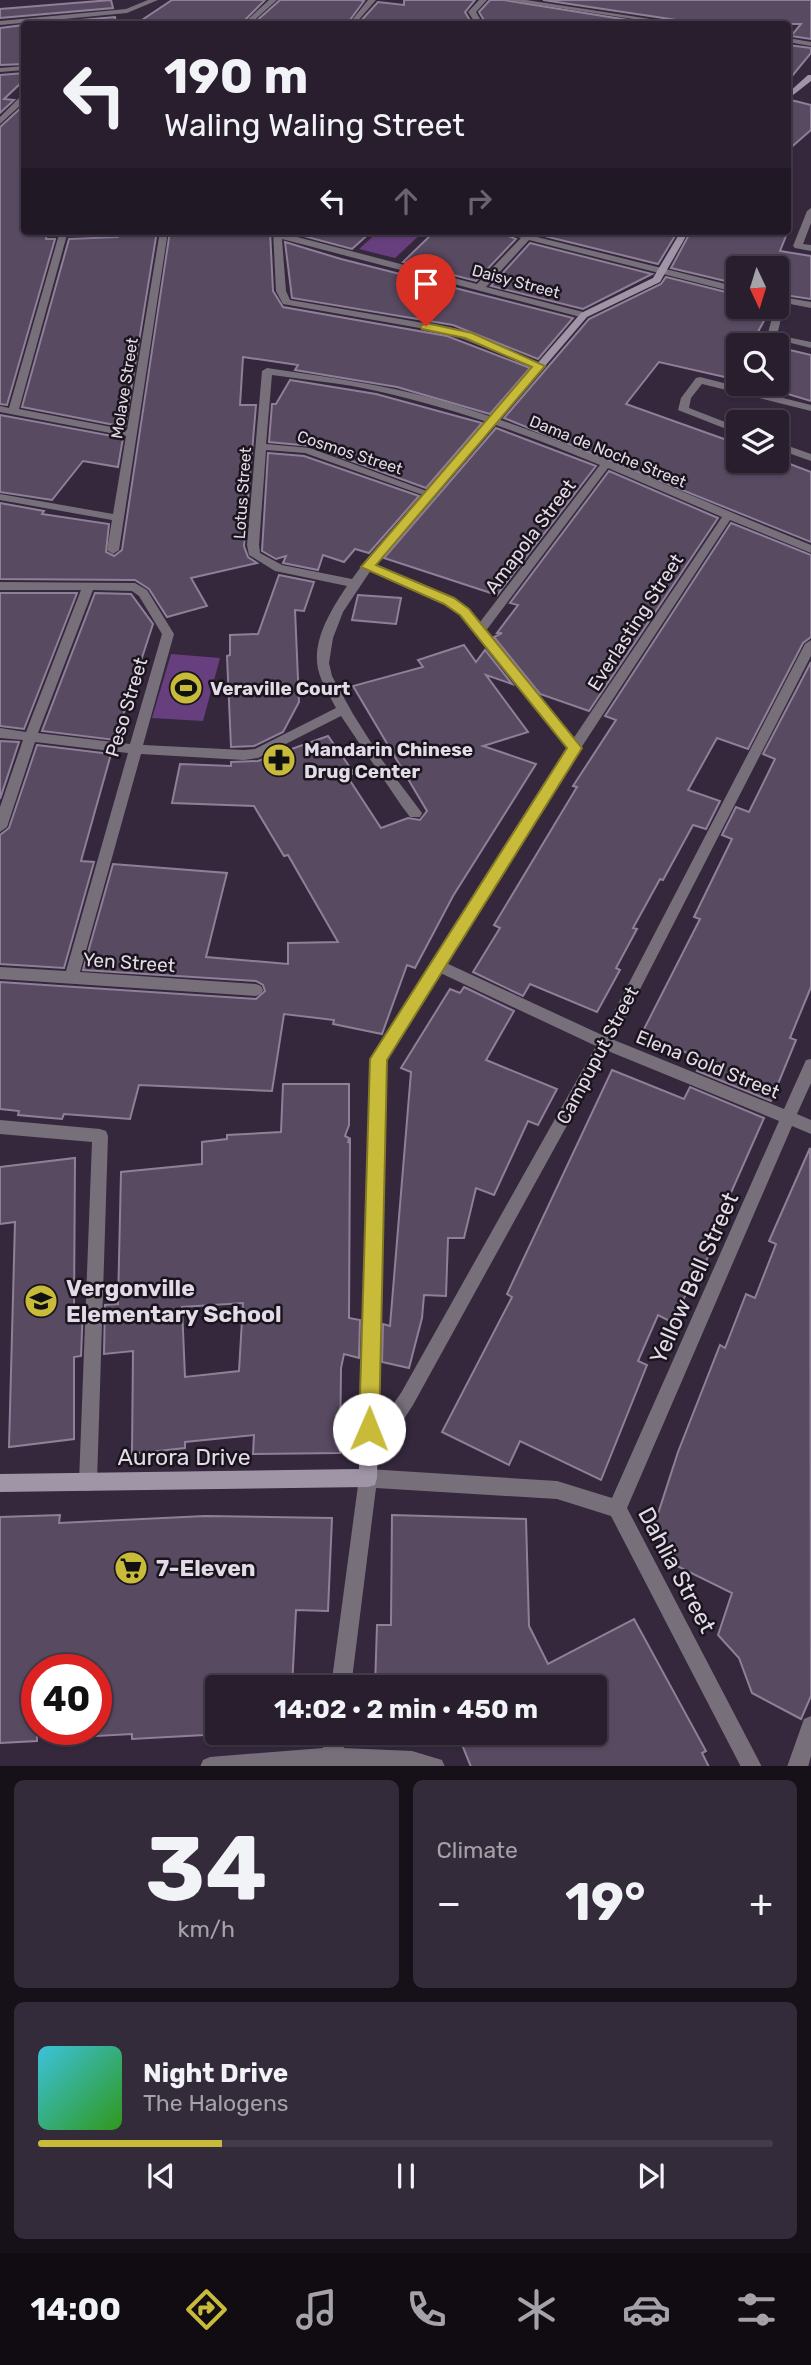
<!DOCTYPE html>
<meta charset="utf-8">
<style>
:root{--surface:#281e2e;--page:#342b3a;--text:#f1f3f6;--muted:#a5a2aa;--line:#443c4a;--accent:#c9bb3a}
body{margin:0;font-family:Rubik,sans-serif;background:var(--page);color:var(--text);height:100vh;display:flex;flex-direction:column;font-size:26px;white-space:nowrap}
*{box-sizing:border-box;margin:0}
p{font-size:23px;color:var(--muted)}
.icon{flex:none;width:38px;height:38px;fill:none;stroke:currentColor;stroke-width:2;stroke-linecap:round;stroke-linejoin:round}
.map{position:relative;height:1766px;overflow:hidden}
.panel{display:flex;flex-direction:column;gap:14px;padding:14px;background:#161019;flex:1}
.panel>*{flex:none}
.top-card{position:absolute;left:21px;top:21px;width:770px;height:214px;border-radius:7px;box-shadow:0 2px 5px #0004,0 0 0 2px var(--line);background:#281e2e;color:var(--text);overflow:hidden}
.needle{width:46px;rotate:176deg}
.tools{position:absolute;left:726px;top:256px;display:grid;gap:14px}
.tools a{display:grid;place-items:center;width:63px;height:63px;border-radius:7px;background:var(--surface);box-shadow:0 2px 5px #0004,0 0 0 2px var(--line);font-size:35px}
.speed{position:absolute;left:21px;top:1654px;display:flex;gap:14px;font-size:35px;font-weight:700;text-align:center}
.speed>*{display:grid;place-content:center;width:91px;height:91px;border-radius:50%;background:var(--surface);box-shadow:0 2px 5px #0004,0 0 0 2px var(--line);line-height:1}
.speed .limit{border:10px solid #d22;background:#fff;color:#111}
.pin{position:absolute;display:grid;place-items:center;width:60px;height:60px;color:#fff;margin:-72px -30px;border-radius:50% 50% 50% 0;rotate:-45deg;box-shadow:0 0 7px #0007}
.pin .icon{rotate:45deg}
.me{position:absolute;width:77px;margin:-38px;rotate:1deg;stroke-linejoin:round;filter:drop-shadow(0 0 5px #0008)}
.turn{display:flex;align-items:center;gap:24px;height:147px;padding:0 28px;font-size:32px}
.turn .icon{width:91px;height:91px;stroke-width:2.5}
.turn b{display:block;font-size:49px;line-height:60px}
.lanes{display:flex;align-items:center;height:66px;padding:0 28px;background:#0003;justify-content:center;gap:35px;direction:ltr}
.lanes .off{opacity:.35}
.big{font-size:52px;font-weight:700;line-height:1.1}
.panel .widget{flex:1;display:flex;flex-direction:column;justify-content:center;gap:10px;min-width:0;padding:0 24px;border-radius:10px;background:var(--page)}
.panel .dial{align-items:center;gap:0}
.dial b{font-size:91px;line-height:1}
.song{display:flex;align-items:center;gap:21px}
.cover{width:84px;height:84px;border-radius:10px;background:linear-gradient(135deg,hsl(190 70% 55%),hsl(110 70% 35%))}
.played{height:7px;border-radius:4px;background:linear-gradient(90deg,var(--accent) 25%,var(--line) 25%)}
.keys{display:flex;justify-content:space-around;direction:ltr}
.heat{display:flex;justify-content:space-between;align-items:center;font-size:38px;direction:ltr}
.panel .tiles{flex:1;display:grid;gap:14px;grid-template-columns:1fr 1fr}
.widget:last-child{grid-column:span 2}
.trip{position:absolute;left:205px;top:1675px;width:402px;height:70px;border-radius:7px;background:var(--surface);box-shadow:0 2px 5px #0004,0 0 0 2px var(--line);font-weight:700;line-height:70px;text-align:center}
.tab-bar{display:flex;height:112px;justify-content:space-around;align-items:center;background:#100c12;color:var(--muted)}
.tab-bar .icon{width:49px;height:49px}
.tab-bar .current{color:var(--accent)}
.tab-bar b{font-size:32px;color:var(--text)}
.map>svg:first-child{display:block}
.green{fill:#683f7e}
.building{fill:#584a61;stroke:#8f7f99;stroke-width:2;fill-rule:evenodd}
.lines{fill:none;stroke-linecap:round;stroke-linejoin:round}
.street{fill:#77707b;fill-rule:evenodd}
.secondary{fill:#a095a7;fill-rule:evenodd}
.route{fill:#c9bb3a;stroke:#837a26;stroke-width:2}
.labels{text-anchor:middle;stroke-width:5;stroke-linejoin:round;paint-order:stroke}
.far-street-label{font-size:16px;fill:#e4dbe9;stroke:#1a141d}
.street-label{font-size:19px;fill:#e4dbe9;stroke:#1a141d}
.poi-label{font-size:19px;font-weight:bold;fill:#e4dbe9;stroke:#1a141d;text-anchor:start}
.near-street-label{font-size:23px;fill:#e4dbe9;stroke:#1a141d}
.near-poi-label{font-size:23px;font-weight:bold;fill:#e4dbe9;stroke:#1a141d;text-anchor:start}
</style>
<div class="map">
<svg width="811" height="1767" viewBox="0 0 811 1767">
<rect width="100%" height="100%" fill="#35283d"/>
<g class="green">
<polygon points="379,231 424,231 395,258 359,249"/>
<polygon points="171,654 220,658 203,721 152,718"/>
</g>
<g class="building">
<polygon points="111,0 113,8 0,18 0,9"/>
<polygon points="172,0 265,0 241,24 136,24"/>
<polygon points="280,0 359,0 364,1 347,24 253,24"/>
<polygon points="404,0 475,0 465,12 471,22 358,24 378,2 404,5"/>
<polygon points="490,0 504,0 653,24 485,22 479,12"/>
<polygon points="543,0 811,0 811,39 791,36 801,24 685,24 683,21"/>
<polygon points="115,17 116,24 33,24"/>
<polygon points="24,25 24,64 0,65 0,28"/>
<polygon points="788,45 811,48 811,53 788,81"/>
<polygon points="24,73 24,80 4,99 14,100 0,113 0,75"/>
<polygon points="791,100 811,105 811,130 788,150 788,101"/>
<polygon points="24,105 24,231 47,231 46,239 55,239 7,405 0,404 0,127"/>
<polygon points="119,231 157,231 125,427 22,407 69,239 118,237"/>
<polygon points="170,231 270,231 273,291 283,307 447,336 530,368 490,414 397,387 295,370 298,365 243,357 240,405 256,405 244,546 248,557 257,563 191,578 207,606 167,617 149,589 135,580 0,579 0,503 44,511 42,514 109,524 106,552 114,556 122,550"/>
<polygon points="285,231 372,231 352,249"/>
<polygon points="435,231 495,231 516,239 476,281 403,262"/>
<polygon points="524,231 678,231 658,264"/>
<polygon points="691,231 788,231 780,251 811,256 811,299 777,294 777,268 738,268 738,284 671,268"/>
<polygon points="285,242 341,259 573,318 538,359 453,325 292,298"/>
<polygon points="530,243 652,274 583,309 491,286"/>
<polygon points="666,277 738,295 738,306 772,306 753,341 769,345 738,345 738,380 659,362 626,404 738,444 738,460 777,459 811,472 811,542 504,418 589,319 661,284"/>
<polygon points="777,347 811,355 811,401 751,383 777,383"/>
<polygon points="290,380 376,394 482,423 426,488 311,446 269,442 272,404 276,404"/>
<polygon points="0,415 123,438 118,467 83,461 52,500 0,492"/>
<polygon points="496,428 596,466 497,595 384,558"/>
<polygon points="268,453 304,456 419,496 369,553 355,549 344,562 323,555 318,570 283,563 286,556 276,559 262,551"/>
<polygon points="609,471 718,518 589,711 540,694 494,637 502,633 497,633 518,605 510,603"/>
<polygon points="731,523 811,555 811,637 803,643 748,749 717,738 688,790 720,801 706,829 693,825 663,880 660,879 633,928 637,929 616,968 620,970 597,1012 530,984 523,996 473,972 500,928 494,925 577,787 573,786 616,720 605,716"/>
<polygon points="279,575 314,582 304,611 295,610 299,702 283,732 254,746 231,747 227,656 230,655 230,635 258,634"/>
<polygon points="0,593 77,593 24,729 0,726"/>
<polygon points="95,593 131,594 153,624 115,740 42,731"/>
<polygon points="358,595 401,598 396,624 352,620"/>
<polygon points="464,645 476,662 485,650 512,684 486,675 528,732 483,746 536,764 453,896 415,968 407,965 382,1034 333,1024 334,1020 284,1014 272,1091 139,1085 130,1119 64,1114 62,1119 18,1115 19,1111 0,1109 0,982 256,999 265,991 263,985 256,981 83,970 113,864 227,873 206,957 288,964 288,943 338,942 288,855 284,856 254,806 172,803 180,764 231,766 231,762 258,761 328,736 354,773 347,776 381,828 408,818 420,820 427,811 353,686 423,667 418,660"/>
<polygon points="811,662 811,987 790,1038 796,1040 771,1101 697,1071 703,1059 641,1035 700,919 694,917 732,839 722,835 736,807 749,812 775,759 763,754"/>
<polygon points="0,741 19,742 0,799"/>
<polygon points="37,745 111,754 81,861 94,862 64,968 0,964 0,835 9,828"/>
<polygon points="464,987 514,1011 486,1060 557,1089 538,1125 528,1121 494,1195 476,1188 464,1238 448,1238 446,1296 424,1295 422,1318 409,1368 382,1362 383,1324 390,1326 411,1072 401,1068 450,989 460,993"/>
<polygon points="612,1070 684,1099 690,1087 764,1118 718,1222 722,1223 702,1271 696,1269 674,1323 658,1315 638,1361 647,1365 601,1480 520,1441 509,1465 442,1432 512,1297 507,1294"/>
<path d="M 283,1084 L 349,1084 L 349,1125 L 345,1136 L 349,1138 L 348,1143 L 350,1140 L 349,1318 L 360,1320 L 359,1358 L 344,1354 L 341,1368 L 340,1453 L 253,1454 L 254,1435 L 185,1442 L 185,1448 L 132,1454 L 133,1351 L 104,1354 L 105,1305 L 118,1304 L 121,1172 L 202,1164 L 202,1142 L 227,1139 L 227,1135 L 281,1132 ZM 243,1303 L 239,1371 L 185,1377 L 182,1307 Z"/>
<polygon points="810,1148 811,1696 801,1719 752,1693 739,1658 718,1635 732,1593 675,1565 654,1526 678,1452 720,1345 725,1348 746,1294 755,1298 776,1244 769,1241"/>
<polygon points="75,1158 74,1308 83,1307 81,1356 74,1357 74,1439 9,1447 15,1222 0,1224 0,1167"/>
<polygon points="60,1515 59,1523 205,1516 332,1518 328,1611 296,1610 292,1687 217,1687 217,1726 204,1726 204,1735 132,1739 132,1734 96,1736 96,1670 37,1670 37,1741 0,1743 0,1517"/>
<polygon points="392,1515 526,1519 529,1626 548,1664 634,1619 706,1751 702,1753 709,1767 471,1767 457,1732 595,1732 595,1687 375,1687 377,1625 391,1625"/>
</g>
<g class="lines">
<g class="street">
<polygon points="148,0 158,0 127,13 0,25 0,21 126,9"/>
<polygon points="269,0 277,0 250,24 243,24"/>
<polygon points="368,0 376,0 355,24 349,24"/>
<polygon points="479,0 487,0 476,12 483,24 476,24 468,12"/>
<polygon points="507,0 526,0 683,24 667,24"/>
<polygon points="788,38 811,42 811,46 788,42"/>
<polygon points="24,66 24,70 0,72 0,68"/>
<polygon points="21,96 24,96 24,102 0,124 0,117"/>
<polygon points="811,208 811,223 803,244 811,245 811,251 795,248 793,246 807,211"/>
<polygon points="60,231 68,231 19,409 127,430 160,231 168,231 119,550 113,554 107,550 112,520 0,500 0,494 113,514 126,436 0,412 0,406 9,408"/>
<polygon points="273,231 281,231 282,233 477,284 521,238 498,231 513,231 738,287 738,293 529,240 486,287 587,313 589,315 584,318 282,239 286,291 290,300 453,328 543,364 543,368 539,369 448,333 283,304 276,291"/>
<polygon points="777,296 811,302 811,308 785,303 777,335 811,342 811,348 767,337 775,306 777,306"/>
<path d="M 267,368 C 325,377 383,384 439,400 C 567,438 688,496 811,545 L 811,553 L 730,520 L 579,751 L 569,751 L 568,748 L 569,745 L 722,517 L 608,468 L 485,632 L 477,632 L 475,629 L 477,626 L 600,465 C 528,435 454,408 377,391 C 342,383 307,380 272,375 L 266,444 L 310,448 L 432,493 L 427,496 L 423,495 L 305,453 L 266,450 L 259,545 L 260,553 L 282,565 L 352,579 L 363,564 L 371,564 L 373,567 L 343,612 L 333,638 L 329,663 L 332,676 L 353,714 L 382,760 L 422,813 L 420,817 L 410,817 L 401,805 L 341,716 L 258,758 L 244,760 L 141,754 L 80,972 L 256,984 L 261,986 L 263,990 L 261,994 L 256,996 L 0,979 L 0,967 L 66,971 L 128,753 L 35,742 L 7,827 L 0,832 L 0,807 L 23,740 L 0,738 L 0,728 L 26,732 L 81,590 L 0,590 L 0,582 L 135,583 L 147,590 L 174,634 L 143,745 L 244,750 L 255,749 L 336,708 C 329,694 318,678 317,662 C 315,635 333,607 347,586 L 275,571 L 249,555 L 247,545 L 262,371 ZM 93,590 L 132,591 L 139,596 L 162,634 L 130,744 L 38,733 Z"/>
<polygon points="700,377 811,405 811,411 702,384 691,398 689,408 738,427 738,433 734,432 678,410 681,398 696,378"/>
<polygon points="777,442 811,454 811,461 777,449"/>
<polygon points="811,640 811,656 614,1040 784,1109 806,1060 811,1059 811,1083 797,1114 811,1120 811,1134 792,1126 627,1508 762,1767 741,1767 611,1516 557,1499 376,1488 351,1687 331,1687 359,1478 361,1471 368,1469 557,1481 612,1498 779,1121 608,1051 413,1405 375,1464 368,1466 361,1464 359,1457 361,1450 401,1393 596,1046 434,970 432,966 434,962 444,962 602,1035 805,644"/>
<polygon points="0,1120 100,1129 106,1131 108,1136 97,1482 95,1489 88,1491 81,1489 79,1482 92,1142 0,1134"/>
<polygon points="811,1716 811,1756 808,1767 787,1767 804,1719"/>
<polygon points="325,1732 345,1732 344,1748 412,1751 442,1760 445,1767 200,1767 203,1760 210,1757 323,1748"/>
</g>
<g class="secondary">
<polygon points="808,75 811,75 811,81 788,99 788,93"/>
<polygon points="681,231 689,231 660,282 587,317 374,566 453,598 468,609 580,748 386,1060 377,1478 375,1485 368,1487 0,1492 0,1474 359,1469 370,1059 567,748 460,615 445,604 361,567 581,313 653,278"/>
</g>
</g>
<polygon class="route" points="426,323 472,333 545,366 376,565 454,598 469,609 582,748 387,1060 379,1429 376,1437 369,1440 362,1437 359,1429 370,1059 567,748 460,615 444,604 361,567 532,367 465,338 422,329 420,326"/>
<defs>
<symbol id="stadium-disc" viewBox="-11 -11 22 22"><circle r="9.5" fill="#c9bb3a" stroke="#1a141d"/><path d="M0-5a6.5 5 0 1 0 0 10a6.5 5 0 1 0 0-10ZM-3.5-1.8h7v3.6h-7Z" fill="#111"/></symbol>
<symbol id="pharmacy-disc" viewBox="-11 -11 22 22"><circle r="9.5" fill="#c9bb3a" stroke="#1a141d"/><path d="M-2-6h4v4h4v4h-4v4h-4v-4h-4v-4h4Z" fill="#111"/></symbol>
<symbol id="school-disc" viewBox="-11 -11 22 22"><circle r="9.5" fill="#c9bb3a" stroke="#1a141d"/><path d="M0-5L7-2L0 1L-7-2ZM-4 1L0 2.5L4 1V4Q0 6-4 4Z" fill="#111"/></symbol>
<symbol id="supermarket-disc" viewBox="-11 -11 22 22"><circle r="9.5" fill="#c9bb3a" stroke="#1a141d"/><path d="M-6-5.5h2.5l.6 2H6L4.5 2H-2.5L-4.4-4H-6ZM-1.5 3.2a1.3 1.3 0 1 0 .1 0ZM3 3.2a1.3 1.3 0 1 0 .1 0Z" fill="#111"/></symbol>
</defs>
<g fill-rule="evenodd">
<use href="#stadium-disc" x="167" y="669" width="38" height="38"/>
<use href="#pharmacy-disc" x="260" y="741" width="38" height="38"/>
<use href="#school-disc" x="22" y="1282" width="38" height="38"/>
<use href="#supermarket-disc" x="112" y="1549" width="38" height="38"/>
</g>
<g class="labels">
<g class="far-street-label">
<text transform="translate(516 281) rotate(15)" y="6">Daisy Street</text>
<text transform="translate(124 388) rotate(-81)" y="6">Molave Street</text>
<text transform="translate(608 451) rotate(22)" y="6">Dama de Noche Street</text>
<text transform="translate(350 452) rotate(18)" y="6">Cosmos Street</text>
<text transform="translate(242 493) rotate(-86)" y="6">Lotus Street</text>
</g>
<g class="street-label">
<text transform="translate(530 536) rotate(-53)" y="7">Amapola Street</text>
<text transform="translate(635 622) rotate(-57)" y="7">Everlasting Street</text>
<text transform="translate(126 707) rotate(-73)" y="7">Peso Street</text>
<text transform="translate(129 962) rotate(4)" y="7">Yen Street</text>
<text transform="translate(597 1055) rotate(-62)" y="7">Campuput Street</text>
<text transform="translate(708 1064) rotate(22)" y="7">Elena Gold Street</text>
</g>
<g class="poi-label">
<text x="210" y="695">Veraville Court</text>
<text x="304" y="756">Mandarin Chinese<tspan x="304" dy="22">Drug Center</tspan></text>
</g>
<g class="near-street-label">
<text transform="translate(694 1278) rotate(-66)" y="8">Yellow Bell Street</text>
<text x="184" y="1465">Aurora Drive</text>
<text transform="translate(677 1570) rotate(62)" y="8">Dahlia Street</text>
</g>
<g class="near-poi-label">
<text x="66" y="1296">Vergonville<tspan x="66" dy="26">Elementary School</tspan></text>
<text x="156" y="1576">7-Eleven</text>
</g>
</g>
</svg>
<div class="tools">
<a><svg class="needle" viewBox="-14 -14 28 28"><path d="M0-13l5 13h-10z" fill="#e53935"/><path d="M0 13l5-13h-10z" fill="#a5a2aa"/></svg></a>
<a><svg class="icon" aria-label="search" viewBox="0 0 24 24"><circle cx="10" cy="10" r="6"/><path d="M15 15l6 6"/></svg></a>
<a><svg class="icon" aria-label="layers" viewBox="0 0 24 24"><path d="M12 4l9 5-9 5-9-5zM3 14l9 5 9-5"/></svg></a>
</div>
<div class="speed"><div class="limit">40</div></div>
<div class="pin" style="left:426px;top:326px;background:#d93025"><svg class="icon" aria-label="arrive" viewBox="0 0 24 24"><path d="M6 21V4h12l-3 4 3 4H6"/></svg></div>
<svg class="me" style="left:369px;top:1429px" viewBox="-20 -20 40 40"><circle r="19" fill="#fff"/><path d="M0-13L10 11 0 6-10 11z" fill="#c9bb3a"/></svg>
<div class="trip">14:02 · 2 min · 450 m</div>
<div class="top-card">
<div class="turn"><svg class="icon" aria-label="left" viewBox="0 0 24 24"><path d="M17 20v-9H6M10 6l-5 5 5 5"/></svg><div><b>190 m</b>Waling Waling Street</div></div>
<div class="lanes"><svg class="icon" aria-label="left" viewBox="0 0 24 24"><path d="M17 20v-9H6M10 6l-5 5 5 5"/></svg><svg class="icon off" aria-label="ahead" viewBox="0 0 24 24"><path d="M12 20V5M6 11l6-6 6 6"/></svg><svg class="icon off" aria-label="right" viewBox="0 0 24 24"><path d="M7 20v-9h11M14 6l5 5-5 5"/></svg></div>
</div>
</div>
<section class="panel">
<div class="tiles">
<div class="widget dial"><b>34</b><p>km/h</p></div>
<div class="widget"><p>Climate</p>
<div class="heat"><a>−</a><b class="big">19°</b><a>+</a></div>
</div>
<div class="widget">
<div class="song"><i class="cover"></i><div><b>Night Drive</b><p>The Halogens</p></div></div>
<div class="played"></div>
<div class="keys"><svg class="icon" aria-label="previous" viewBox="0 0 24 24"><path d="M18 5L8 12l10 7zM5 5v14"/></svg><svg class="icon" aria-label="pause" viewBox="0 0 24 24"><path d="M8 5v14M16 5v14"/></svg><svg class="icon" aria-label="next" viewBox="0 0 24 24"><path d="M6 5l10 7-10 7zM19 5v14"/></svg></div>
</div>
</div>
</section>
<nav class="tab-bar">
<b>14:00</b>
<svg class="icon current" aria-label="directions" viewBox="0 0 24 24"><path d="M12 3l9 9-9 9-9-9zM9 14v-3h6M13 9l2 2-2 2"/></svg>
<svg class="icon" aria-label="music" viewBox="0 0 24 24"><path d="M9 18V5l10-2v13"/><circle cx="6" cy="18" r="3"/><circle cx="16" cy="16" r="3"/></svg>
<svg class="icon" aria-label="phone" viewBox="0 0 24 24"><path d="M5 4h4l2 5-3 2q2 4 5 5l2-3 5 2v4C11 20 4 13 5 4z"/></svg>
<svg class="icon" aria-label="climate" viewBox="0 0 24 24"><path d="M12 3v18M4 7l16 10M4 17L20 7"/></svg>
<svg class="icon" aria-label="car" viewBox="0 0 24 24"><path d="M5 17H2v-5l4-1 3-4h7l3 4 3 1v5h-3M9 17h6M6 11h13"/><circle cx="7" cy="17" r="2"/><circle cx="17" cy="17" r="2"/></svg>
<svg class="icon" aria-label="filters" viewBox="0 0 24 24"><path d="M4 7h16M4 17h16"/><circle cx="9" cy="7" r="2"/><circle cx="15" cy="17" r="2"/></svg>
</nav>
